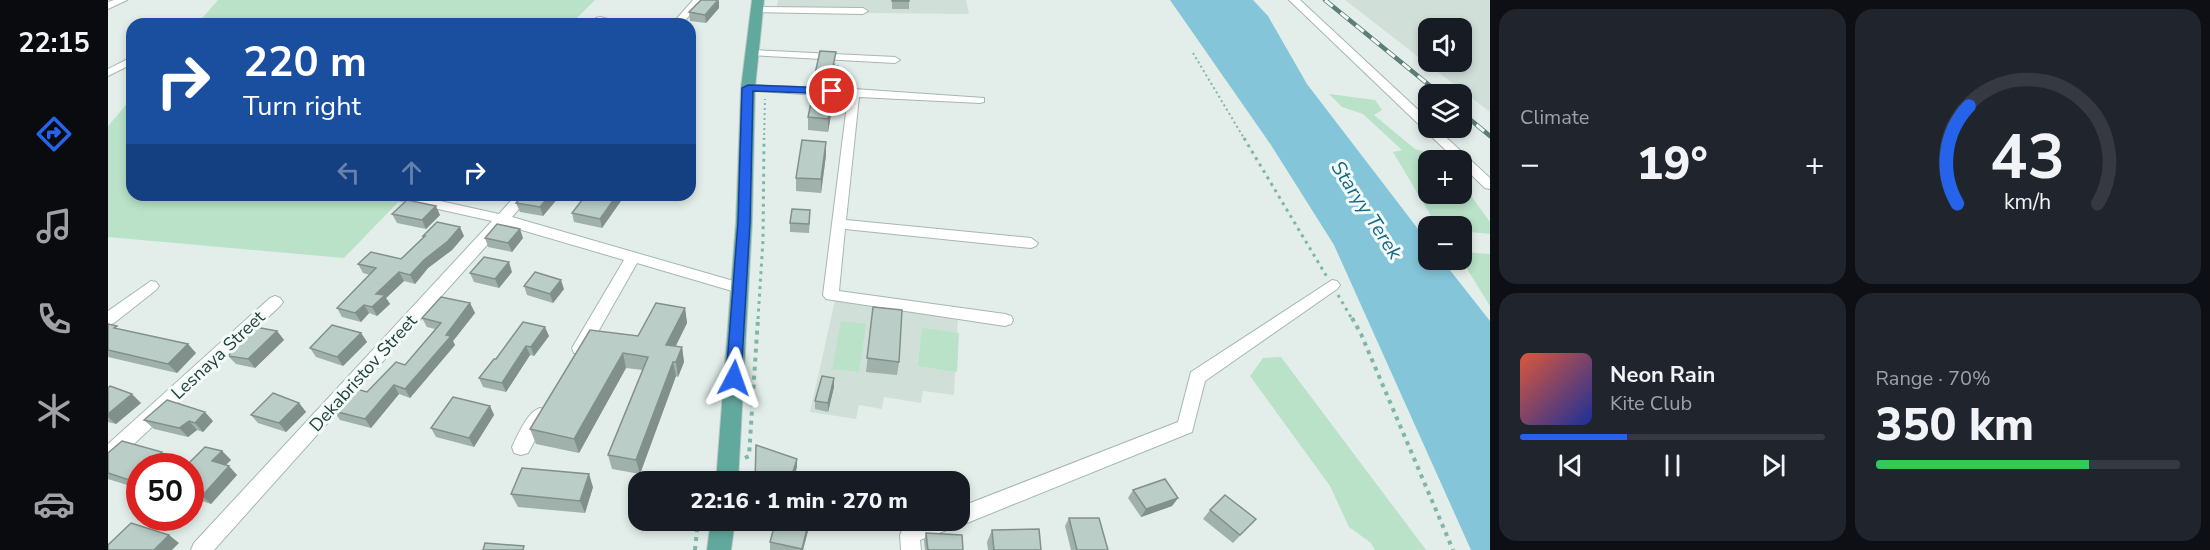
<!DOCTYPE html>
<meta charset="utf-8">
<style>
:root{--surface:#171b24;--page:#20242c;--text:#f1f3f6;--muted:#9ea1a6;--line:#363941;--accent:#2563eb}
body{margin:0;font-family:"Nunito Sans",sans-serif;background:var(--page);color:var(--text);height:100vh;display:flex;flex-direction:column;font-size:22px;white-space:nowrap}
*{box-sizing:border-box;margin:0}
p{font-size:20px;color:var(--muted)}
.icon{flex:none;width:33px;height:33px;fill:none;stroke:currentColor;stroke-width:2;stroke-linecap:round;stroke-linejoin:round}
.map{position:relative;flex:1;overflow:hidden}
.side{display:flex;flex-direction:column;gap:9px;padding:9px;background:#0d0f14;width:720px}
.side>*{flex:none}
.top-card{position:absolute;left:18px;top:18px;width:570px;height:183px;border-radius:18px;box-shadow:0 3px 9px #0003;background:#1a4fa0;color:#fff;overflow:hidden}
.buttons{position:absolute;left:1310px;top:18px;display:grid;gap:12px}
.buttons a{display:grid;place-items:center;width:54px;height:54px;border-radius:12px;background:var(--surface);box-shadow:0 3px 9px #0003;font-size:30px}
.speed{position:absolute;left:18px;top:453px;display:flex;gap:12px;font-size:30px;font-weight:700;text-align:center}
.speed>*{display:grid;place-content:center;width:78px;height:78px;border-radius:50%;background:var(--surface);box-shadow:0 3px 9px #0003;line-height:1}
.speed .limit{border:9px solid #d22;background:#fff;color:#111}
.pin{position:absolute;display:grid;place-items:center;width:51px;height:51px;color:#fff;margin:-26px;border:3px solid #fff;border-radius:50%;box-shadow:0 2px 6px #0007}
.me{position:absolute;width:66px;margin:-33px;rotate:4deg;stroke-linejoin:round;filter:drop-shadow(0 0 4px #0008)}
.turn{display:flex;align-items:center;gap:21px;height:126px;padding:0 18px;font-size:27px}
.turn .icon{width:78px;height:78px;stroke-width:2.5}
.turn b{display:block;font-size:42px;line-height:51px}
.lanes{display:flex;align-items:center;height:57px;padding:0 18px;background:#0003;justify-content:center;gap:30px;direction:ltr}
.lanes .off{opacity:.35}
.big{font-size:45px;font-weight:800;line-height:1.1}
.side .card{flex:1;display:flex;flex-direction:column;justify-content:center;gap:9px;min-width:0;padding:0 21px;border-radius:18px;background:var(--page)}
.side .dial{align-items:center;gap:0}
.dial svg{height:156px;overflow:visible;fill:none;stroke:var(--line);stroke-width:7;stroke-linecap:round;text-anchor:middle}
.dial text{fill:var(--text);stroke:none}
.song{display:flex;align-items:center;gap:18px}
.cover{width:72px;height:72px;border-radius:9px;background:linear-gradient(135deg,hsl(10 70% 55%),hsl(230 70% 35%))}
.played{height:6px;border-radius:3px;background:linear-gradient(90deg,var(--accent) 35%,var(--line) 35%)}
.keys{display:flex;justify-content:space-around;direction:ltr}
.heat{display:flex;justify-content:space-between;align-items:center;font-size:33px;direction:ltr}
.charge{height:9px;border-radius:4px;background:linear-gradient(90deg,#34c759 70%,var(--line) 0)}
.side .tiles{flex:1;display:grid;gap:9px;grid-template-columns:repeat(2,1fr)}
.trip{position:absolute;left:520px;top:471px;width:342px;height:60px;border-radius:18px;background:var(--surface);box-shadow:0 3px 9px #0003;font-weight:800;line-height:60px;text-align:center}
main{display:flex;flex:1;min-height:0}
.dock{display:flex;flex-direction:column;width:108px;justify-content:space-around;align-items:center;background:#090b0e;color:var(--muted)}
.dock .icon{width:42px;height:42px}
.dock .active{color:var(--accent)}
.dock b{font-size:27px;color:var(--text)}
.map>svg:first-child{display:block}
.built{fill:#d1dfd9;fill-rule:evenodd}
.green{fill:#b9e2c8}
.water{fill:#84c5da}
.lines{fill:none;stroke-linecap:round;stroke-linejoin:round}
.minor-casing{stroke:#a5b7b2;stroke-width:2}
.major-casing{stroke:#c1cac8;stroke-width:2}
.path-far2{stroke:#7fb6aa;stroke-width:2;stroke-dasharray:2 3;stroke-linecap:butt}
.path-far1{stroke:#7fb6aa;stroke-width:3;stroke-dasharray:3 4.5;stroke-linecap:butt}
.path{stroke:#7fb6aa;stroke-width:4;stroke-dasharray:4 5;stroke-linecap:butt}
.minor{fill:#fff;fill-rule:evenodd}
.major{fill:#62a99d;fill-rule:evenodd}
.rail-casing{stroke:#5b7e77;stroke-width:4.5}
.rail{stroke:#f4faf8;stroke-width:3;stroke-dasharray:10;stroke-linecap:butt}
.wall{fill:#a0b0ab}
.shaded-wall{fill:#82908b}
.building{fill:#bacdc7;stroke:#82908b;stroke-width:1.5}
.route{fill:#2563eb;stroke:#184099;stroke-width:1.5}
.labels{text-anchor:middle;stroke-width:6;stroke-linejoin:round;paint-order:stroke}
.street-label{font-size:18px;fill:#20423c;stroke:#f4faf8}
.water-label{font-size:20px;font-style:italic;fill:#126886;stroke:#f4faf8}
</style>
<main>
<nav class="dock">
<b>22:15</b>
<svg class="icon active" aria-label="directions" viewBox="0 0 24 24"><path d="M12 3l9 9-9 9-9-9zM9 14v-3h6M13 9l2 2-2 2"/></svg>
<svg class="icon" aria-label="music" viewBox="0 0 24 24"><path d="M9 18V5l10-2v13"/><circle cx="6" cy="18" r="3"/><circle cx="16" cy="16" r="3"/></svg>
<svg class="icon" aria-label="phone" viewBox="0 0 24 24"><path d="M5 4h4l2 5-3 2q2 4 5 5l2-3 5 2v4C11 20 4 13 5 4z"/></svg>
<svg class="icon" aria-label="climate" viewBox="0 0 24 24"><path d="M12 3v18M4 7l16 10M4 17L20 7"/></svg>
<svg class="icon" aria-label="car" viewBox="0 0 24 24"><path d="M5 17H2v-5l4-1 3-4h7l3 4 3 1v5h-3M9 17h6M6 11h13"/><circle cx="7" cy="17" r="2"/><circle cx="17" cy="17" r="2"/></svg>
</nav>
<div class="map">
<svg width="1382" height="550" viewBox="0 0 1382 550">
<rect width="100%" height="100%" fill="#e3eeea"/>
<g class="built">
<polygon points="670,0 858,0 861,14 668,12"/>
<path d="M 1237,0 L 1382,0 L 1382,112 ZM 1320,28 L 1353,28 L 1353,62 L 1320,62 Z"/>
<polygon points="727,300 850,318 846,395 815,391 813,403 776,397 774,409 751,405 748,419 702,412"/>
</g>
<g class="green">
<polygon points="110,0 487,0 463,24 89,24"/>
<polygon points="1221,94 1267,100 1274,110 1266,115 1307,149 1335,157 1338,160 1320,160 1320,194 1353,194 1353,182 1382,222 1382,234 1353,231 1353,226 1329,226 1285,152 1294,150 1255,114 1234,107"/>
<polygon points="24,98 24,195 297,195 236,258 0,237 0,126"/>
<polygon points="1353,252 1382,254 1382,306 1353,259"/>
<polygon points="733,321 758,324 751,372 724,369"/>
<polygon points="814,328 851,333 849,372 810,366"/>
<polygon points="1173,357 1318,550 1267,550 1263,543 1241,527 1222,486 1142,376 1155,358"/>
</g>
<polygon class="water" points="1062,0 1145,0 1160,16 1199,84 1320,242 1320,260 1334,260 1382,321 1382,550 1363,550 1226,245 1163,145"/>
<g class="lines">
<defs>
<g id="minor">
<polygon points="6,0 19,0 0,9 0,2"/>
<polygon points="585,0 595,0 574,24 564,24"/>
<polygon points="1181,0 1192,0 1320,119 1320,128 1328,128 1382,178 1382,189 1377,188 1353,165 1353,160 1348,160"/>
<polygon points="649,7 755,8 760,11 755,14 646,12 644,10"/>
<polygon points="492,17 512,22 513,24 488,22 488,18"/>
<polygon points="644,50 787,57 792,60 787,63 640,55 640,51"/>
<polygon points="24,57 24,64 0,76 0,69"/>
<polygon points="640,85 746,89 876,98 876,102 872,103 751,97 738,220 923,238 930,243 928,246 923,248 737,229 731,291 897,314 903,316 905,320 903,324 897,326 718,299 715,295 740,97 636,90 636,86"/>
<polygon points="278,195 305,195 391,214 408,195 423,195 404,217 636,284 639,288 636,292 631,293 529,263 478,353 472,354 466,353 464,348 516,260 397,225 106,550 83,550 86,543 384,221 285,199"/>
<polygon points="1224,280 1229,281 1232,285 1229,289 1097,381 1084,432 859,523 852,525 848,524 847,527 812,540 813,550 793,550 792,535 795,528 815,520 852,520 852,507 1070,422 1083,372"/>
<polygon points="43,281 48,282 51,286 48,290 6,323 0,325 0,311"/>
<polygon points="167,296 172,298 175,302 172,306 7,462 0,464 0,444 162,298"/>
<path d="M 432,408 L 438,410 L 441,415 L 438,420 L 420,453 L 413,455 L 406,453 L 404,447 C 410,435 419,412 432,408 Z"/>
</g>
<g id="major">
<polygon points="644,0 656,0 647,88 644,222 630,482 608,482 628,222 633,88"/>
<polygon points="603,520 627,520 623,550 599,550"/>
</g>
</defs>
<use href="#minor" class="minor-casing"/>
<use href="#major" class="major-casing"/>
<g class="path-far2">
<polyline points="1085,53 1137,140"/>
<polyline points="656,140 657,99"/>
</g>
<g class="path-far1">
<polyline points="1136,138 1219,277"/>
<polyline points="1230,295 1244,319"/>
<polyline points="650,319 655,240 656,138"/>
</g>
<g class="path">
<polyline points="1244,318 1253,334 1345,550"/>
<polyline points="637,458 641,456 650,318"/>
<polyline points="587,550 590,520"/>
</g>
<use href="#minor" class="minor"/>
<use href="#major" class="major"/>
<defs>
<g id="rail">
<polyline points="1217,0 1332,94"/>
<polyline points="1353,112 1382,136"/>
</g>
</defs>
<use href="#rail" class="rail-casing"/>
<use href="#rail" class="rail"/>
</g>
<g class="wall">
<rect x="784" y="0" width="17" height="9"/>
<polygon points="611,8 598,23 582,21 581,12"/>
<polygon points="728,63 727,66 730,66 729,78 728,86 726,86 726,98 720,132 700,130 700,117 707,85 707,74"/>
<polygon points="718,142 718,155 713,193 688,191 688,178"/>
<polygon points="415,195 449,195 450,198 435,216 412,212 408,203"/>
<polygon points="515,198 494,228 466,222 464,213"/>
<polygon points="284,214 332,215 318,229 289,223"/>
<polygon points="702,219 701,233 682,232 682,223"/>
<polygon points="315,236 356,236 344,250 320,268 307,284 296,281 278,298 282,304 269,316 261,313 253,322 234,317 229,308 262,275 255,273 250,264 293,259 316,238"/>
<polygon points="377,238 415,238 404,252 380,247"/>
<polygon points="404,272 391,288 366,282 362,273"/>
<polygon points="416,286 456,289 445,303 419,295"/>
<polygon points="362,303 367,313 345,341 347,345 302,398 291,394 263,428 232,420 226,411 259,392 297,365 327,329 319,327 314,318"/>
<polygon points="765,307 791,362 789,375 758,372"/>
<polygon points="577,308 579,323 568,346 574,347 576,362 570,377 568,376 532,474 504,469 500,455 535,370 518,368 471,453 428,444 422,429 530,336"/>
<polygon points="0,324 12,330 88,353 69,373 0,357"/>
<polygon points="169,331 176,340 147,368 128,364 120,356 124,351 119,346"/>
<polygon points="253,333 259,342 235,366 208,357 202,348"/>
<polygon points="441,336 426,356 422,355 398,392 375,387 371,378 388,359"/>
<polygon points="726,378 726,387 720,412 707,409 707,401"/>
<polygon points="0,388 33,403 8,424 0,422"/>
<polygon points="191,403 198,412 178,432 150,423 143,415"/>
<polygon points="382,406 386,415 366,447 328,437 323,428"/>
<polygon points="36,420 105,421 95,432 89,430 80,437 46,429"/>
<polygon points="114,451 123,460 117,465 129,475 103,504 82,497 82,466"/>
<polygon points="54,452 63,460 32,466 32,489 0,479 0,453"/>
<polygon points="485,487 477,513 410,507 403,494"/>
<polygon points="1025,490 1070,498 1064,506 1033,517 1020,498"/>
<polygon points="1102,510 1148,519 1125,543 1095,519"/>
<polygon points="961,518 1000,550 963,550 957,526"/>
<polygon points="701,527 695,550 662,550 662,542"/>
<polygon points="884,530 933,550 880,550 879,542"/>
<polygon points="818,533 855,550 817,550 816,541"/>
</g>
<g class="shaded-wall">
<polygon points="611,0 611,8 598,23 597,15"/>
<polygon points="726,86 726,98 720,132 720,119"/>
<polygon points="718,142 718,155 713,193 713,179"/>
<polygon points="442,195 449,195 450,198 435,216 432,207"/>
<polygon points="509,195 517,195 494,228 492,219"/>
<polygon points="328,206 332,215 318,229 314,220"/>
<polygon points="352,227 356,236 344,250 320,268 307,284 302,275 316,260"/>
<polygon points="412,229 415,238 404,252 400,243"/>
<polygon points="401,262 404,272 391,288 387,279"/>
<polygon points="291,272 296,281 278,298 282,304 269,316 264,307 268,294"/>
<polygon points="453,280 456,289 445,303 442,294"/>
<polygon points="362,303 367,313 345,341 347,345 302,398 297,389"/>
<polygon points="256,305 261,313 253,322 247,313"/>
<polygon points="577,308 579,323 561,359 558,345"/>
<polygon points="437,327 441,336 426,356 423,347"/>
<polygon points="169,331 176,340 147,368 140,359"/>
<polygon points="253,333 259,342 235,366 229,357"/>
<polygon points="80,344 88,353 69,373 60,364"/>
<polygon points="418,346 422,355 398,392 394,383"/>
<polygon points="574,347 576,362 570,377 568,362"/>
<polygon points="515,353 518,368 471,453 466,439"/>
<polygon points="565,362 568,376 532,474 528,460"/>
<polygon points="726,378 726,387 720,412 720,403"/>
<polygon points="286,385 291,394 263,428 257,419"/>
<polygon points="24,394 33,403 8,424 0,417 0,414"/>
<polygon points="191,403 198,412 178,432 171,423"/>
<polygon points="382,406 386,415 366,447 361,438"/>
<polygon points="97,412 105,421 95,432 87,423"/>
<polygon points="81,421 89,430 80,437 71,428"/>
<polygon points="114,451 123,460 113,470 104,461"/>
<polygon points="54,452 63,460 57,466 39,466"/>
<polygon points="689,459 689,467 685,482 682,482"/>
<polygon points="121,466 129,475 103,504 94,496"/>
<polygon points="32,474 32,487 24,481"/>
<polygon points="481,474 485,487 477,513 472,501"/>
<polygon points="1070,498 1064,506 1033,517 1038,509"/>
<polygon points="701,520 701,527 695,550 694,550"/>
<polygon points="61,535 71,543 64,550 46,550"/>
</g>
<g class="building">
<polygon points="593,0 610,0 597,15 581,12"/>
<rect x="784" y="0" width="17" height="1"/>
<polygon points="712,51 728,52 725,66 730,66 728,75 707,74"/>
<polygon points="707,84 726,86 720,119 700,117"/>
<polygon points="694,140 718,142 713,179 688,178"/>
<polygon points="415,195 442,195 432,207 408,203"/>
<polygon points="478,195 509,195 492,219 464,213"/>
<polygon points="299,200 328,206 314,220 284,214"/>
<polygon points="684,209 702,210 701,224 682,223"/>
<polygon points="329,222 352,227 340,241 316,260 302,275 291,272 268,294 277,295 264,307 256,305 247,313 229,308 268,268 250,264 263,252 293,259 317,236 315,236"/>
<polygon points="389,224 412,229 400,243 377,238"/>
<polygon points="376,257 401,262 387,279 362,273"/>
<polygon points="427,272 453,280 442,294 416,286"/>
<polygon points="333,297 362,303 338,335 343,336 297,389 286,385 257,419 226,411 245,388 259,392 288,362 297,365 333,323 314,318"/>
<polygon points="548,303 577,308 558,345 574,347 568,362 565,362 528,460 500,455 540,357 515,353 466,439 422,429 482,330 530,336"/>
<polygon points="765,307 794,310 791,362 759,358"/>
<polygon points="415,322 437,327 423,347 418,346 394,383 371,378 386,359 388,359"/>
<polygon points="0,324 9,326 6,328 80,344 60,364 0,350"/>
<polygon points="224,325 253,333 229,357 202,348"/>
<polygon points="147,327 169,331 140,359 120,356 128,347 119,346 130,335 139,337"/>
<polygon points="714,376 726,378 720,403 707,401"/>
<polygon points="2,386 24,394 0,414 0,388"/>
<polygon points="165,393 191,403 171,423 143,415"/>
<polygon points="345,397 382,406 361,438 323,428"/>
<polygon points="59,400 97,412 87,423 81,421 71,428 36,420"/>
<polygon points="14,441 54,452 39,466 32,466 32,474 24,481 0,473 0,453"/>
<polygon points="648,445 689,459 682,481 647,482"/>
<polygon points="97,447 114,451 104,461 121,466 94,496 82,492 82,466 78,466"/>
<polygon points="414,468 481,474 472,501 403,494"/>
<polygon points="1057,479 1070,498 1038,509 1025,490"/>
<polygon points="1117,495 1148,519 1132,535 1102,510"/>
<polygon points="961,518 991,518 1000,550 969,550"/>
<polygon points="668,520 701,520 694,549 662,542"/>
<polygon points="23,523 61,535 46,550 0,550 0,545"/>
<polygon points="931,529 933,550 886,550 884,530"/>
<polygon points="818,533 854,535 855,550 820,550"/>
<polygon points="377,543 416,546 415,550 375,550"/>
</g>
<polygon class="route" points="640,85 724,88 729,91 724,94 645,91 642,222 633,378 631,382 626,384 620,382 618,378 630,222 634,88"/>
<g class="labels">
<g class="street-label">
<text transform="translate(110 355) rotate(-43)" y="6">Lesnaya Street</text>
<text transform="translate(255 373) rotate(-48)" y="6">Dekabristov Street</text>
</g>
<g class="water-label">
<text transform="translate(1259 210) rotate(57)" y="7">Staryy Terek</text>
</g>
</g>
</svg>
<div class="buttons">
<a><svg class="icon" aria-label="sound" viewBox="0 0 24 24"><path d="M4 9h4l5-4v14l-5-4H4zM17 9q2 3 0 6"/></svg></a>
<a><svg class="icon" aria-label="layers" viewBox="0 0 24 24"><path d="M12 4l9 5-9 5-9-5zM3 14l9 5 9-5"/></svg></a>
<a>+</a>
<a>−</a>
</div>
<div class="speed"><div class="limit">50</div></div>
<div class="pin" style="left:724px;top:91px;background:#d93025"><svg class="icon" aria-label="arrive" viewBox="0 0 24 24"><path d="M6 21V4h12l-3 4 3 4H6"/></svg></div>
<svg class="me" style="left:626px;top:378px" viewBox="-20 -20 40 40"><path d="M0-17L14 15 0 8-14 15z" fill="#2563eb" stroke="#fff" stroke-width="4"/></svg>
<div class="trip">22:16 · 1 min · 270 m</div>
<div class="top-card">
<div class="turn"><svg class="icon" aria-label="right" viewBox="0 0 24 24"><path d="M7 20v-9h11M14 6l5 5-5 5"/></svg><div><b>220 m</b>Turn right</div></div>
<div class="lanes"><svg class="icon off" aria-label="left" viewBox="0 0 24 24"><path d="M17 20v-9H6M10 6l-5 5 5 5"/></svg><svg class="icon off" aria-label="ahead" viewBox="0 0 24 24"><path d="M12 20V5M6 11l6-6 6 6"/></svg><svg class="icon" aria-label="right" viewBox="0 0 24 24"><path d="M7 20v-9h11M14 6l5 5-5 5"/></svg></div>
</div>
</div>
<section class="side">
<div class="tiles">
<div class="card"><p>Climate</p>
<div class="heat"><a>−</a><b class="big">19°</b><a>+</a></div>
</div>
<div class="card dial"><svg viewBox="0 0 100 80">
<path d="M14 69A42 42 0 1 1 86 69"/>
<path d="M14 69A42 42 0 0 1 20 19" stroke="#2563eb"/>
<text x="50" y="56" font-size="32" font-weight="700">43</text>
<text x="50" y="72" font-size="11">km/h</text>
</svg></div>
<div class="card">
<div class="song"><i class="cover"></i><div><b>Neon Rain</b><p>Kite Club</p></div></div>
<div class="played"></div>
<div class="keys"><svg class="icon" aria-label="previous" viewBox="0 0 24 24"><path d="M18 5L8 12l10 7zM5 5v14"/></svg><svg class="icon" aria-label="pause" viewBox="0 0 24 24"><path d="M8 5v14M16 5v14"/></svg><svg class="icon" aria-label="next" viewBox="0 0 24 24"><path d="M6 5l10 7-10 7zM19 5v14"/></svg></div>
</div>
<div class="card"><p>Range · 70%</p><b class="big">350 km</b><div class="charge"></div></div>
</div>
</section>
</main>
